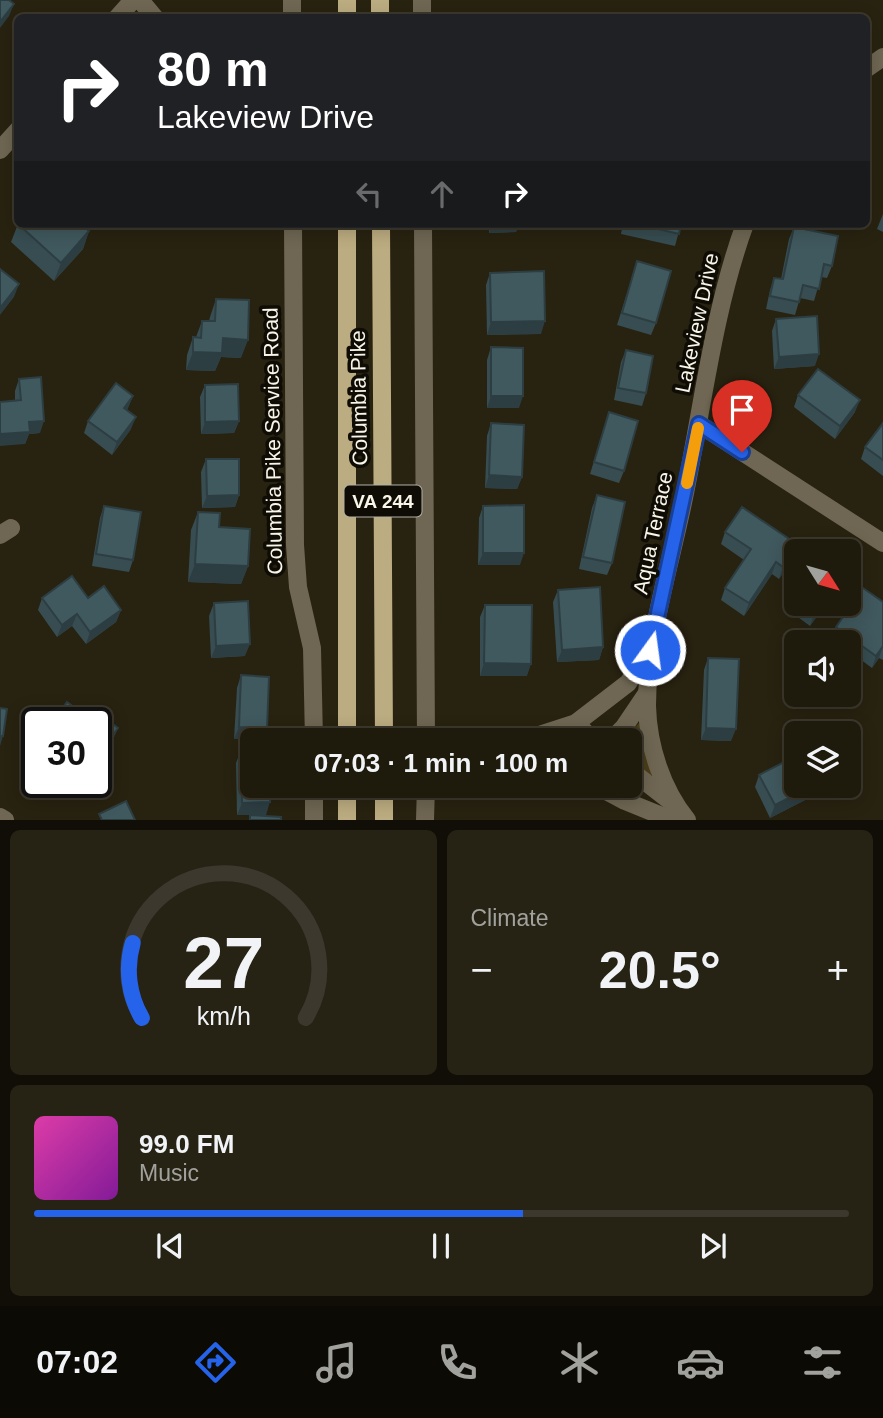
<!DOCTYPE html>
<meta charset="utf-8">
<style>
:root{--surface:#1e1a0c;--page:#262315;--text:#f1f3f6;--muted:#a1a19d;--line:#3c382d;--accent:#2563eb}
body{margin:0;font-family:Arial,sans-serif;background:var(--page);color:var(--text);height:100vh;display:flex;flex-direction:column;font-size:26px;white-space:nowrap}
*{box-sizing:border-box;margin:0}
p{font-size:23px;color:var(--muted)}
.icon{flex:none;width:38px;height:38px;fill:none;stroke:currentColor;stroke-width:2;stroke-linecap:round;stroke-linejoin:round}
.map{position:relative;height:820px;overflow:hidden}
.sheet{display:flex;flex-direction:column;gap:10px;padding:10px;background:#100e07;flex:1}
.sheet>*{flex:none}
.guide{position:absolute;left:14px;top:14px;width:856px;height:214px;border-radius:10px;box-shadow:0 4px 18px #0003,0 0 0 2px var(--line);background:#202124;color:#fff;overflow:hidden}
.needle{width:46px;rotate:127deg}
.buttons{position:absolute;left:784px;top:539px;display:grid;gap:14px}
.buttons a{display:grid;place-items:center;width:77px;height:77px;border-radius:10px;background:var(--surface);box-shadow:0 4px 18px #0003,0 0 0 2px var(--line);font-size:35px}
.speed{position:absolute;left:21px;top:707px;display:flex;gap:14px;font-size:35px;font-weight:700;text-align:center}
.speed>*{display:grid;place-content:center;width:91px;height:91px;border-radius:50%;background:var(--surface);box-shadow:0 4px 18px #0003,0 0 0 2px var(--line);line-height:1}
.speed .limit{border:4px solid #111;border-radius:10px;background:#fff;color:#111}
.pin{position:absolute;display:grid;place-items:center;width:60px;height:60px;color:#fff;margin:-72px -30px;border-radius:50% 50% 50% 0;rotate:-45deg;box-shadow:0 0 7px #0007}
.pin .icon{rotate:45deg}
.me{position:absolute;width:77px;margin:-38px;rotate:14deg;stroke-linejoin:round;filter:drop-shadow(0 0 5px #0008)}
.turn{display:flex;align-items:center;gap:24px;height:147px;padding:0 28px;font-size:32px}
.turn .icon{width:91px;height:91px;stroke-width:2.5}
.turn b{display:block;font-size:49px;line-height:60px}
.lanes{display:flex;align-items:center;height:66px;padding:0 28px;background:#0003;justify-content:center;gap:35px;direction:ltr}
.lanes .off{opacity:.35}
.big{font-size:52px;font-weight:600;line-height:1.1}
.sheet .tile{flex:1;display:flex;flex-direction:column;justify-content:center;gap:10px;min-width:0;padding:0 24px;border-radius:10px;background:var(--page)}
.sheet .dial{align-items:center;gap:0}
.dial svg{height:182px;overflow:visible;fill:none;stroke:var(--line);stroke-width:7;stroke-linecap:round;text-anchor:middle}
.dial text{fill:var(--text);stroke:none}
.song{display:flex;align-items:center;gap:21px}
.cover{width:84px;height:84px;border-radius:10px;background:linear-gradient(135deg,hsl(320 70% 55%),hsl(290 70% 35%))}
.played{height:7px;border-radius:4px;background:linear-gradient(90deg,var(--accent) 60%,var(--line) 60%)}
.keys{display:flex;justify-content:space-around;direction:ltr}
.heat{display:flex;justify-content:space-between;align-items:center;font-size:38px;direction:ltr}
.sheet .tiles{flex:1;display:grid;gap:10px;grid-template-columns:1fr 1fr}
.tile:last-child{grid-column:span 2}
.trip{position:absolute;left:240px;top:728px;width:402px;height:70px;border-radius:10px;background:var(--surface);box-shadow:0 4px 18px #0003,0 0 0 2px var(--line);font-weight:600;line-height:70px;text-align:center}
.tabs{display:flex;height:112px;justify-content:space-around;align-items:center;background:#0c0a05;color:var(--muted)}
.tabs .icon{width:49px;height:49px}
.tabs .current{color:var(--accent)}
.tabs b{font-size:32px;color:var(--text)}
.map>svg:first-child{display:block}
.green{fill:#4c3e18}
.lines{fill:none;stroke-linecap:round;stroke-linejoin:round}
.minor{stroke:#6f6753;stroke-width:18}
.major{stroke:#bcac81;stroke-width:18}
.wall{fill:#374d51}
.shaded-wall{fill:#2d3e42}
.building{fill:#40595e;stroke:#2d3e42;stroke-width:2}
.route-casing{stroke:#184099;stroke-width:18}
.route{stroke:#2563eb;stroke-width:12}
.slow{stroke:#f59e0b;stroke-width:12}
.labels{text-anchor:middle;stroke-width:7;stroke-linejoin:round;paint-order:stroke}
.shield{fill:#0e0c05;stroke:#b2afa5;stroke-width:2}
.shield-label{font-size:19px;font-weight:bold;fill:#f9f5e9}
.street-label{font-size:21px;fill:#f9f5e9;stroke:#0e0c05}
</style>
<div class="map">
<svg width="883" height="820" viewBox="0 0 883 820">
<rect width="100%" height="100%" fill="#282210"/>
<polygon class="green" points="639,723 642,723 653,773 650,776 630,763 630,740 623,740"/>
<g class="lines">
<g class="minor">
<polyline points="140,0 155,18"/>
<polyline points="292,0 292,18"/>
<polyline points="422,0 422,18"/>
<polyline points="117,18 133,0"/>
<polyline points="866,69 883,57"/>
<polyline points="0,150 18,130"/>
<polyline points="293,224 295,545 298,587 312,648 314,740"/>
<polyline points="423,224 426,740"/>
<polyline points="699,424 883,543"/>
<polyline points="0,535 11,528"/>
<polyline points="576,723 593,740"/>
<polyline points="426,737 479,740"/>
<polyline points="494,740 536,736 576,723 628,683 650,650"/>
<polyline points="611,740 624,727 647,693"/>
<polyline points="630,770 670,801"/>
<polyline points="314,786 314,820"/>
<polyline points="597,786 625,801 672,820"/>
<polyline points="0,817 5,820"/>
<polyline points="425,820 426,786"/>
<path d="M 687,820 C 662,789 648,746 647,706 C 647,636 670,567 684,498 C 702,410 714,308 745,224"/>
</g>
<g class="major">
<polyline points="347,0 347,18"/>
<polyline points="380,0 380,18"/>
<polyline points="347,224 347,740"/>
<polyline points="381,224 384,740"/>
<polyline points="347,786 347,820"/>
<polyline points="384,786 384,820"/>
</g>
</g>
<g class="wall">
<polygon points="883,214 883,232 877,229"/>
<polygon points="18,224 89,231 83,249 54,281 11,242"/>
<polygon points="489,224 519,224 516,232 489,233"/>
<polygon points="623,224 681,224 675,246 621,234"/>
<polygon points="794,227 832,266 827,278 821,277 814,301 800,298 795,315 766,309 770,290 774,278 781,279 789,239"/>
<polygon points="637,261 656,323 651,335 617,325"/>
<polygon points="490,273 541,334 487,335 486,285"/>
<polygon points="216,299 241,358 221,357 215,371 186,370 187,355 193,337 196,337 202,321 209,321 210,317"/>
<polygon points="776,319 815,366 774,369 772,331"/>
<polygon points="491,347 519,408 487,408 487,360"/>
<polygon points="626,350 646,393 642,406 614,400 621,362"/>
<polygon points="19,379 40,433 29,434 25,444 15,401 15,391"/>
<polygon points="205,385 239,421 234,433 201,434 200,397"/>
<polygon points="798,395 855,412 835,439 794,407"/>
<polygon points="133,396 127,410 131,429 112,455 84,433 88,421"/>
<polygon points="609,412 624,471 619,483 590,474"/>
<polygon points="491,423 522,477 517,489 485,488 487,436"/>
<polygon points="883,423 883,476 861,459 865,447"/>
<polygon points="206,459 239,495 235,507 202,508 201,472"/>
<polygon points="597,495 612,563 607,575 579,569 592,508"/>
<polygon points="104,506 133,560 129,572 92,566 100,518"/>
<polygon points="483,506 520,565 478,565 479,518"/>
<polygon points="198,512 219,527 248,566 241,584 188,582 191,530"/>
<polygon points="725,532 798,545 794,557 779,579 772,574 744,616 721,600 725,588 744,560 721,544"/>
<polygon points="558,590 603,647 599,660 557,662 553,602"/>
<polygon points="796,591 796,604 826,604 810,626 787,609 792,597"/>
<polygon points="42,598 88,598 121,610 116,622 86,644 72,626 57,637 38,610"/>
<polygon points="883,602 883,660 879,658 872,668 849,651 849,642 836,642 831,639 836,627"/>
<polygon points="214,603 245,656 211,658 209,616"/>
<polygon points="485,605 527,676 480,676 480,617"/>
<polygon points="708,658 731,741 701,740 704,670"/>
<polygon points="241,675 267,728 234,739 237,688"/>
<polygon points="37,743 37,766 30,761"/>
<polygon points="241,750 266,815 237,815 236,763"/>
<polygon points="759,775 796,786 816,786 813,796 770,818 755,787"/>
<polygon points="59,782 86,782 76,795"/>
</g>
<g class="shaded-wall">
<polygon points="14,4 9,16 0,28 0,22"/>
<polygon points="492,224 519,224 516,232 489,233"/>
<polygon points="89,231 83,249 54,281 61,263"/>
<polygon points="19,284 14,297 0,315 0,308"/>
<polygon points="545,321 541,334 487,335 491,322"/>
<polygon points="223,338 248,340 241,358 221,357 215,371 186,370 193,352"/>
<polygon points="819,354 815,366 774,369 779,357"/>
<polygon points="133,396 128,408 119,420 124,408"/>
<polygon points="491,396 523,396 519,408 487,408"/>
<polygon points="860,400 855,412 835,439 840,426"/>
<polygon points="136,417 131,429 112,455 117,442"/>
<polygon points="44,421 40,433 29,434 25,444 0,446 0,434 29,422"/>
<polygon points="239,421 234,433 201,434 205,422"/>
<polygon points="489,475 522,477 517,489 485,488"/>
<polygon points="239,495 235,507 202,508 207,496"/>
<polygon points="798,545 794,557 779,579 783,567"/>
<polygon points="483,553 524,553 520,565 478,565"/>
<polygon points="776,562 772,574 744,616 749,603"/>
<polygon points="195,564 248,566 241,584 188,582"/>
<polygon points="822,604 826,604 810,626 814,614"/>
<polygon points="121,610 116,622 86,644 90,632"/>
<polygon points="77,614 72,626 57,637 62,625"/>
<polygon points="250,644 245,656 211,658 216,646"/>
<polygon points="883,646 879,658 872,668 876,656"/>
<polygon points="603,647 599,660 557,662 562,650"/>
<polygon points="484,663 531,664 527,676 480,676"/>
<polygon points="239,727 267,728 262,740 234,739"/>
<polygon points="118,728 113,740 96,764 97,755"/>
<polygon points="706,728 736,729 731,741 701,740"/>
<polygon points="0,736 3,736 0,746"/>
<polygon points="81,782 86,782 76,795"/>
<polygon points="813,786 816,786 813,796 770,818 775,805"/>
<polygon points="270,802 266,815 237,815 242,803"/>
</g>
<g class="building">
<polygon points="0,0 9,0 14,4 0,22"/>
<polygon points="18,224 81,224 89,231 61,263"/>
<polygon points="637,224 681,224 679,234"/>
<polygon points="794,227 838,236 832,266 824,264 819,289 803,285 799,302 770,296 774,278 783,279"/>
<polygon points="637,261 671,271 656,323 622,313"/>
<polygon points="0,269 19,284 0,308"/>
<polygon points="544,271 545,321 491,322 490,273"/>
<polygon points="216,299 249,300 248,340 223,338 222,353 193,352 193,337 201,338 202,321 215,321"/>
<polygon points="817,316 819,354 779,357 776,319"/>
<polygon points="491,347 523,348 523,396 491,396"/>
<polygon points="626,350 653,356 646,393 618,388"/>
<polygon points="818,369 860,400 840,426 798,395"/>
<polygon points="41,377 44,421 29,422 30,432 0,434 0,402 21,400 19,379"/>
<polygon points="116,383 133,396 124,408 136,417 117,442 88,421"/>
<polygon points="238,384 239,421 205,422 205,385"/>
<polygon points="609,412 638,421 624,471 594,462"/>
<polygon points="491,423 524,425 522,477 489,475"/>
<polygon points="883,423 883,460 865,447"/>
<polygon points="206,459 239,459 239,495 207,496"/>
<polygon points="597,495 625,502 612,563 583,557"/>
<polygon points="524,505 524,553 483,553 483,506"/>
<polygon points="104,506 141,512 133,560 96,554"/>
<polygon points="742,507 798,545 783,567 776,562 749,603 725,588 751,549 725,532"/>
<polygon points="198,512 220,513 219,527 250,529 248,566 195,564"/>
<polygon points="72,576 88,598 104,586 121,610 90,632 77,614 62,625 42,598"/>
<polygon points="600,587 603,647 562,650 558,590"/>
<polygon points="863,588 883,602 883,646 876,656 836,627"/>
<polygon points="796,591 796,601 792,597"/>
<polygon points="248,601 250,644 216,646 214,603"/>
<polygon points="800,604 822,604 814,614"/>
<polygon points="485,605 532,605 531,664 484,663"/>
<polygon points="708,658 739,659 736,729 706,728"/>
<polygon points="241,675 269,677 267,728 239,727"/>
<polygon points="67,702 83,714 76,723 52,723"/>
<polygon points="0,708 7,709 3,736 0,736"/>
<polygon points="99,714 118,728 98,755 96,754 96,723 92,723"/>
<polygon points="241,750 252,750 252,786 270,786 270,802 242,803"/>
<polygon points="796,756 796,786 813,786 775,805 759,775"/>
<polygon points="126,801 135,820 102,820 99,814"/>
<polygon points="250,815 281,817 281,820 250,820"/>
</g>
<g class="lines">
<defs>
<polyline id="route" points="650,650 699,424 742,452"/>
</defs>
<use href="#route" class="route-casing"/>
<use href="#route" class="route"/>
<polyline class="slow" points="687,483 698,428"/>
</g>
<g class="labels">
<rect class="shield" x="344.5" y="485.5" width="77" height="31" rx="5"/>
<g class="shield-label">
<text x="383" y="508">VA 244</text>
</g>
<g class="street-label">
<text transform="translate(697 323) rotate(-78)" y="7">Lakeview Drive</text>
<text transform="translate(359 398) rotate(-91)" y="7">Columbia Pike</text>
<text transform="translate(273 441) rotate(-91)" y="7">Columbia Pike Service Road</text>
<text transform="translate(653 533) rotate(-78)" y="7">Aqua Terrace</text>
</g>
</g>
</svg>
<div class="buttons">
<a><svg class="needle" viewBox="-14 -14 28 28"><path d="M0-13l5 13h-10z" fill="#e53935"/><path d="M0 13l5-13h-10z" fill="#a1a19d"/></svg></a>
<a><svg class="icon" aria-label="sound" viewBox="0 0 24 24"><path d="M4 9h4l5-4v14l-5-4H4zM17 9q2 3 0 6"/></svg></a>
<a><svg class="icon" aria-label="layers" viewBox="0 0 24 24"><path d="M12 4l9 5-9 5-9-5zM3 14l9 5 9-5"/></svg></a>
</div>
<div class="speed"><div class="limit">30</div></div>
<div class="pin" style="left:742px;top:452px;background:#d93025"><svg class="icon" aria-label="arrive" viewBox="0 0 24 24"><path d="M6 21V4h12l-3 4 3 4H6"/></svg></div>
<svg class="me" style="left:650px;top:650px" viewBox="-20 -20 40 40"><circle r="17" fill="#2563eb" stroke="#fff" stroke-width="3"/><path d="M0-11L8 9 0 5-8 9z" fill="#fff"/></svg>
<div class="trip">07:03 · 1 min · 100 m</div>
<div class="guide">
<div class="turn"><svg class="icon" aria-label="right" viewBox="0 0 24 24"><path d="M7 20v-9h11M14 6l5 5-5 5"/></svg><div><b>80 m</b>Lakeview Drive</div></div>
<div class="lanes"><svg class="icon off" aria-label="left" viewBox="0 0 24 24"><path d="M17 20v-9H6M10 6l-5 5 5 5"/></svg><svg class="icon off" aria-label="ahead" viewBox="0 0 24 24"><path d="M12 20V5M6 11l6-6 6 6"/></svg><svg class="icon" aria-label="right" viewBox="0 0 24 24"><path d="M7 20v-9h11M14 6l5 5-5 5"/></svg></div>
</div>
</div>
<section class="sheet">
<div class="tiles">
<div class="tile dial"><svg viewBox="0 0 100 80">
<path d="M14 69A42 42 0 1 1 86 69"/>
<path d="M14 69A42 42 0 0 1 10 36" stroke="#2563eb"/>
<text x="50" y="56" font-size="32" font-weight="700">27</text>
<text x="50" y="72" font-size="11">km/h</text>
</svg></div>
<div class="tile"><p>Climate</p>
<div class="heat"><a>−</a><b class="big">20.5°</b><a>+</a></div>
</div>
<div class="tile">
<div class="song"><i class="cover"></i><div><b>99.0 FM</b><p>Music</p></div></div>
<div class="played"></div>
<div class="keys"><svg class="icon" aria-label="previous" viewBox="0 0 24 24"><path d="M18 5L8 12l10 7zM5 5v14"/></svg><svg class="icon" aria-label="pause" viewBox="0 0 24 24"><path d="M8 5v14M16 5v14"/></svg><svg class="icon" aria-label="next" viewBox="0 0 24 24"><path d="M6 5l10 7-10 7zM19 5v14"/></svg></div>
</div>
</div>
</section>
<nav class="tabs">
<b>07:02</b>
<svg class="icon current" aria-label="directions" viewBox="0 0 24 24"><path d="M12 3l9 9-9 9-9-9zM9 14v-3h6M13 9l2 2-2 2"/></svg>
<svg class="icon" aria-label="music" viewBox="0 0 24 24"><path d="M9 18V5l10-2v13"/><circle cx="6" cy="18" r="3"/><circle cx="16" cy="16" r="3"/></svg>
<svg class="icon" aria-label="phone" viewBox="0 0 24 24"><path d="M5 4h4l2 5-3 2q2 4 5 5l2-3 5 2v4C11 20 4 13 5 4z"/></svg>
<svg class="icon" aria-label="climate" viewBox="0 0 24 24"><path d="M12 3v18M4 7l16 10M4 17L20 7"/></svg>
<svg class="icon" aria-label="car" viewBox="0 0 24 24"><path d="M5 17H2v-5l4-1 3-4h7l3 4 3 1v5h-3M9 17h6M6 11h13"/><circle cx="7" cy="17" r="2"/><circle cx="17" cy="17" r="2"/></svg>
<svg class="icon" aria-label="filters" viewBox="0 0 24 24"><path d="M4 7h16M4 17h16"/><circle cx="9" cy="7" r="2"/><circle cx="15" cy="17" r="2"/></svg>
</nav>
